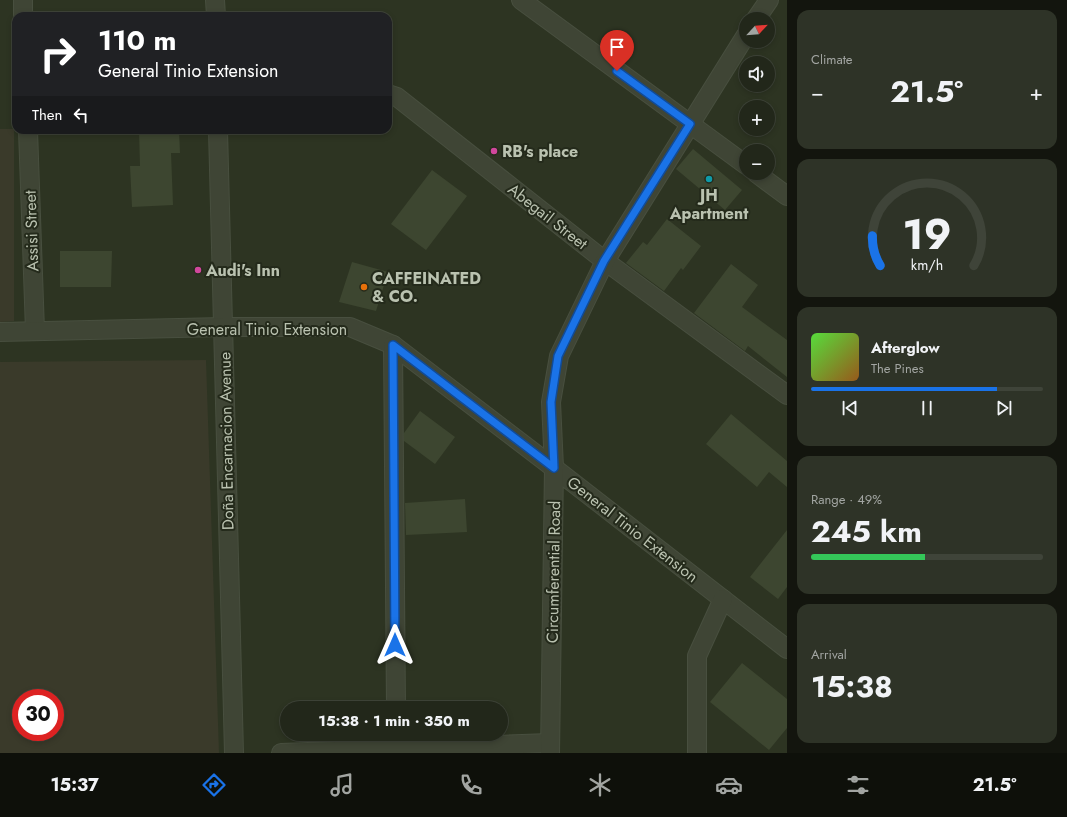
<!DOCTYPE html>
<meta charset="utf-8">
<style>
:root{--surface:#22271a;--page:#2e3327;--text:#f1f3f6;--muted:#a2a5a2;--line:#3f4439;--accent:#1a73e8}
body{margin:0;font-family:Jost,sans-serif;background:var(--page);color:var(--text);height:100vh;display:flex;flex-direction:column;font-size:15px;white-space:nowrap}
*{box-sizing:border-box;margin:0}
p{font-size:13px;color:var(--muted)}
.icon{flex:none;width:22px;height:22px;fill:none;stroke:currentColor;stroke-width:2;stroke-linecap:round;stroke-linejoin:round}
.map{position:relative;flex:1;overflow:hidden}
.side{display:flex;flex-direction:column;gap:10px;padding:10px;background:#13150e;width:280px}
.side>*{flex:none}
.banner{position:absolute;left:12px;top:12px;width:380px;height:122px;border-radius:12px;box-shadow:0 2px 6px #0003,0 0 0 1px var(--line);background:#202124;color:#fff;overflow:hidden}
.needle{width:26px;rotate:64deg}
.tools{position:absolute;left:739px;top:12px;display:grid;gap:8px}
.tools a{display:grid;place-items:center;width:36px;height:36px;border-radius:50%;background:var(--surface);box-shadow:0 2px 6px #0003,0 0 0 1px var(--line);font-size:20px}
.speed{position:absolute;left:12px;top:689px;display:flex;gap:8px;font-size:20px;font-weight:700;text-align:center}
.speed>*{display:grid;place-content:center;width:52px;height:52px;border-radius:50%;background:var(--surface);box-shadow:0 2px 6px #0003,0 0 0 1px var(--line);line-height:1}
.speed .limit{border:6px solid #d22;background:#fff;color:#111}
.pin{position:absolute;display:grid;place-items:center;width:34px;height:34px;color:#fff;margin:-41px -17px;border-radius:50% 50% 50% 0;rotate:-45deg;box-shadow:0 0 4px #0007}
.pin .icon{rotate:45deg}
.me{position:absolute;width:44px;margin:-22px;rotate:0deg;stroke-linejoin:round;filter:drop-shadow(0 0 3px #0008)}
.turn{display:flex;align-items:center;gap:14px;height:84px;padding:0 20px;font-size:18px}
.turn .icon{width:52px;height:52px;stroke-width:2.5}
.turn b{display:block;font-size:28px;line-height:34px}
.then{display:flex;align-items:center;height:38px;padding:0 20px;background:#0003;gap:8px;font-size:15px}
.big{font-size:30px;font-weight:700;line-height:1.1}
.side .tile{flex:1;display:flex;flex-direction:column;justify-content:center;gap:6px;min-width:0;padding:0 14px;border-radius:12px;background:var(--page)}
.side .dial{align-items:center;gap:0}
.dial svg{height:104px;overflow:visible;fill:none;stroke:var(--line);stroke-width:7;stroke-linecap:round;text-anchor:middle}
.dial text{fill:var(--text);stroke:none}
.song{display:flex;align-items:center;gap:12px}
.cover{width:48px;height:48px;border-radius:6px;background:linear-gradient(135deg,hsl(110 70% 55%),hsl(30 70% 35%))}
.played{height:4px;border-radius:2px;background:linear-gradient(90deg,var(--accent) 80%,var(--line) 80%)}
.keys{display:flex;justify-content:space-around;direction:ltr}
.heat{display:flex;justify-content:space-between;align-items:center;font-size:22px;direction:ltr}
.charge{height:6px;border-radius:3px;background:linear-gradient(90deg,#34c759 49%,var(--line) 0)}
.trip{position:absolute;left:280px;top:701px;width:228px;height:40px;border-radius:20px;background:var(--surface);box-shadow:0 2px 6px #0003,0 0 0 1px var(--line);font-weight:700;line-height:40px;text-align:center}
.dock{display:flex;height:64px;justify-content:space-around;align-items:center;background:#0e100a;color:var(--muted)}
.dock .icon{width:28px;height:28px}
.dock .current{color:var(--accent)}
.dock b{font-size:18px;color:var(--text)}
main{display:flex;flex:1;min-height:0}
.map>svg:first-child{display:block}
.green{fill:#3a3a2a;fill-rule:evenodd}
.building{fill:#3d4630}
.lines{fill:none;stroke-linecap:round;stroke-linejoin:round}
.minor-casing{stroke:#484f3f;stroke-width:20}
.minor{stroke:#3f4535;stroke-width:18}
.route-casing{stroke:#114b97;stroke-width:10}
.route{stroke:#1a73e8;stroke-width:7}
.hotel-dot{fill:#d1479c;stroke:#242a1b;stroke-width:1.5}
.culture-dot{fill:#0f9aa8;stroke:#242a1b;stroke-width:1.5}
.food-dot{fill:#e8710a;stroke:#242a1b;stroke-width:1.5}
.labels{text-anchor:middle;stroke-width:4;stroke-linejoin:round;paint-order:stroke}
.poi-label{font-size:16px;font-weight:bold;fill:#bac2b0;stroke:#242a1b;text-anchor:start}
.street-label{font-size:16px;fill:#bac2b0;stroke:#242a1b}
</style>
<main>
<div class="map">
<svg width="787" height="753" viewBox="0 0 787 753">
<rect width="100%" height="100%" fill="#2d3422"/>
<g class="green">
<polygon points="0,129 14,129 14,321 0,322"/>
<path d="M 206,360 L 219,753 L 0,753 L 0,362 ZM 21,698 L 55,698 L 55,732 L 21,732 Z"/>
</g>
<g class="building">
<polygon points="139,130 179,130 180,153 171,153 173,205 132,207 130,166 140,166"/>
<polygon points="693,149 742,190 725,210 676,169"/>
<polygon points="432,170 467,196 426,250 391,224"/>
<polygon points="667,219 701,246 683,270 681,268 664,291 626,263 643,242 647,245"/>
<polygon points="60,251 112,251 111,287 60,287"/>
<polygon points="352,262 388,272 376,311 339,302"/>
<polygon points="731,264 758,285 742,307 787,340 787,377 748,346 745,351 694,313"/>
<polygon points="420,411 455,437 435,464 404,441 404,433"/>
<polygon points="731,414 787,461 787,487 769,472 757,487 706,444"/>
<polygon points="465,499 467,532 406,535 405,503"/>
<polygon points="787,530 787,587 778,599 750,577"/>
<polygon points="742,663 787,699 787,728 769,750 710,702"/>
</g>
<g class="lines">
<defs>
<g id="minor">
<polyline points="23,0 23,16"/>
<polyline points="215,0 216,16"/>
<polyline points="521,0 746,165"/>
<polyline points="756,19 769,0"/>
<polyline points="388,94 397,97 605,261 787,395"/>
<polyline points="28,130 35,331"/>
<polyline points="218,130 234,753"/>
<polyline points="756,173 787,196"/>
<polyline points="0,332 223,327 350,327 393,345 554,468 787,649"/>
<polyline points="393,345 396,708"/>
<polyline points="281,753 550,743"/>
<polyline points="550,753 554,468 551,402 559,356 605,261 746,35"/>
<polyline points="697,753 697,656 723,599"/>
</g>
</defs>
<use href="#minor" class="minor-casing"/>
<use href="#minor" class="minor"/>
</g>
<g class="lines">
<defs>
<polyline id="route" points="395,645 393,345 554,468 551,402 558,356 604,261 690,124 617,71"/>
</defs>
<use href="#route" class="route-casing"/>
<use href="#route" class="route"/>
</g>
<g class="hotel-dot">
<circle cx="494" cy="151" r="4"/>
<circle cx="198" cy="270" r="4"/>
</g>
<circle class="culture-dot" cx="709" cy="179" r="4"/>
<circle class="food-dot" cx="364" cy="287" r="4"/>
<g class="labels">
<g class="poi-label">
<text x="502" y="157">RB's place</text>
<text x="709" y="201" text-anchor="middle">JH<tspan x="709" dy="18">Apartment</tspan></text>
<text x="206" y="276">Audi's Inn</text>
<text x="372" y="284">CAFFEINATED<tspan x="372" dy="18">&amp; CO.</tspan></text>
</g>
<g class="street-label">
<text transform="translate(548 216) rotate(38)" y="6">Abegail Street</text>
<text transform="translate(31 231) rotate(-92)" y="6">Assisi Street</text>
<text x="267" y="335">General Tinio Extension</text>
<text transform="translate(226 441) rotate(-91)" y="6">Doña Encarnacion Avenue</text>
<text transform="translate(633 529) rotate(38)" y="6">General Tinio Extension</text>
<text transform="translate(553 572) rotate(-89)" y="6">Circumferential Road</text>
</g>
</g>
</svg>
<div class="tools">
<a><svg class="needle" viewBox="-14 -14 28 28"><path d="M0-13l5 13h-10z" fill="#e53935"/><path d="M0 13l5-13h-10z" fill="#a2a5a2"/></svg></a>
<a><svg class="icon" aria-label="sound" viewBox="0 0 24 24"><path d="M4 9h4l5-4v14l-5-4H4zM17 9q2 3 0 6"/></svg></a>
<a>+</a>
<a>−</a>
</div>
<div class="speed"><div class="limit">30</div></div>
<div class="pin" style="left:617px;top:71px;background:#d93025"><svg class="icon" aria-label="arrive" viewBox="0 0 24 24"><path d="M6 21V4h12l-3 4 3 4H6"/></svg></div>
<svg class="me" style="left:395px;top:645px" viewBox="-20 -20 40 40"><path d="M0-17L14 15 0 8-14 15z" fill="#1a73e8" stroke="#fff" stroke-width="4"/></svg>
<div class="trip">15:38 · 1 min · 350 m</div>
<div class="banner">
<div class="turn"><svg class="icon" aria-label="right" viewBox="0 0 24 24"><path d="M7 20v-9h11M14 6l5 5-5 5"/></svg><div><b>110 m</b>General Tinio Extension</div></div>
<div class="then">Then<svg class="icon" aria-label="left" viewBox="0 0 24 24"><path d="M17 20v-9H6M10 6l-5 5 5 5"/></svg></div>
</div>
</div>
<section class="side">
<div class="tile"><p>Climate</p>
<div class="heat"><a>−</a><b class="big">21.5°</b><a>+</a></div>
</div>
<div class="tile dial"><svg viewBox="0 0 100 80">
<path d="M14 69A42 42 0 1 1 86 69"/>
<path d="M14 69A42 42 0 0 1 8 46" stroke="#1a73e8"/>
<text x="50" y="56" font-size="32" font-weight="700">19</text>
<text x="50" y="72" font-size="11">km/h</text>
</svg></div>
<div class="tile">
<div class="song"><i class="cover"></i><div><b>Afterglow</b><p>The Pines</p></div></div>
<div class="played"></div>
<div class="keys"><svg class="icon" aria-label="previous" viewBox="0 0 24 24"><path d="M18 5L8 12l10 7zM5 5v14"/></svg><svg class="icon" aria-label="pause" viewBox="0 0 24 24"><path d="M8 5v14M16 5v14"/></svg><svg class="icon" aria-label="next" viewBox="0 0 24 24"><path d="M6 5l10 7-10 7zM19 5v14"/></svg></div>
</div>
<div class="tile"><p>Range · 49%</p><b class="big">245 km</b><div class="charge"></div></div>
<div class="tile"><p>Arrival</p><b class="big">15:38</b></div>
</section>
</main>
<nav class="dock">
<b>15:37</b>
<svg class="icon current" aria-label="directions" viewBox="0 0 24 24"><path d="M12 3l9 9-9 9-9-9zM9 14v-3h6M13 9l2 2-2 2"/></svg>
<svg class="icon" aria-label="music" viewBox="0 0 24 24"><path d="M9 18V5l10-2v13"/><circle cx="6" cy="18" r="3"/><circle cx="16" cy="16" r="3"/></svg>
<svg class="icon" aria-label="phone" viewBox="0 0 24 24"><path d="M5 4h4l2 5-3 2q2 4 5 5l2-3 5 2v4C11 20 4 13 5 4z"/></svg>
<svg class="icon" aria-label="climate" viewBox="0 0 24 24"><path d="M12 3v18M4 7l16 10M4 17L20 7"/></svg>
<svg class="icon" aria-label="car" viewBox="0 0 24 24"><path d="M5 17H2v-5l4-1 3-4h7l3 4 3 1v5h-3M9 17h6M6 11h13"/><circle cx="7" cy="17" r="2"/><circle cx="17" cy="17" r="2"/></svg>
<svg class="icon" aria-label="filters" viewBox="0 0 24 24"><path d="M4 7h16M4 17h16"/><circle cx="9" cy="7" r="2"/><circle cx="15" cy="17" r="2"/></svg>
<b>21.5°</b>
</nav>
